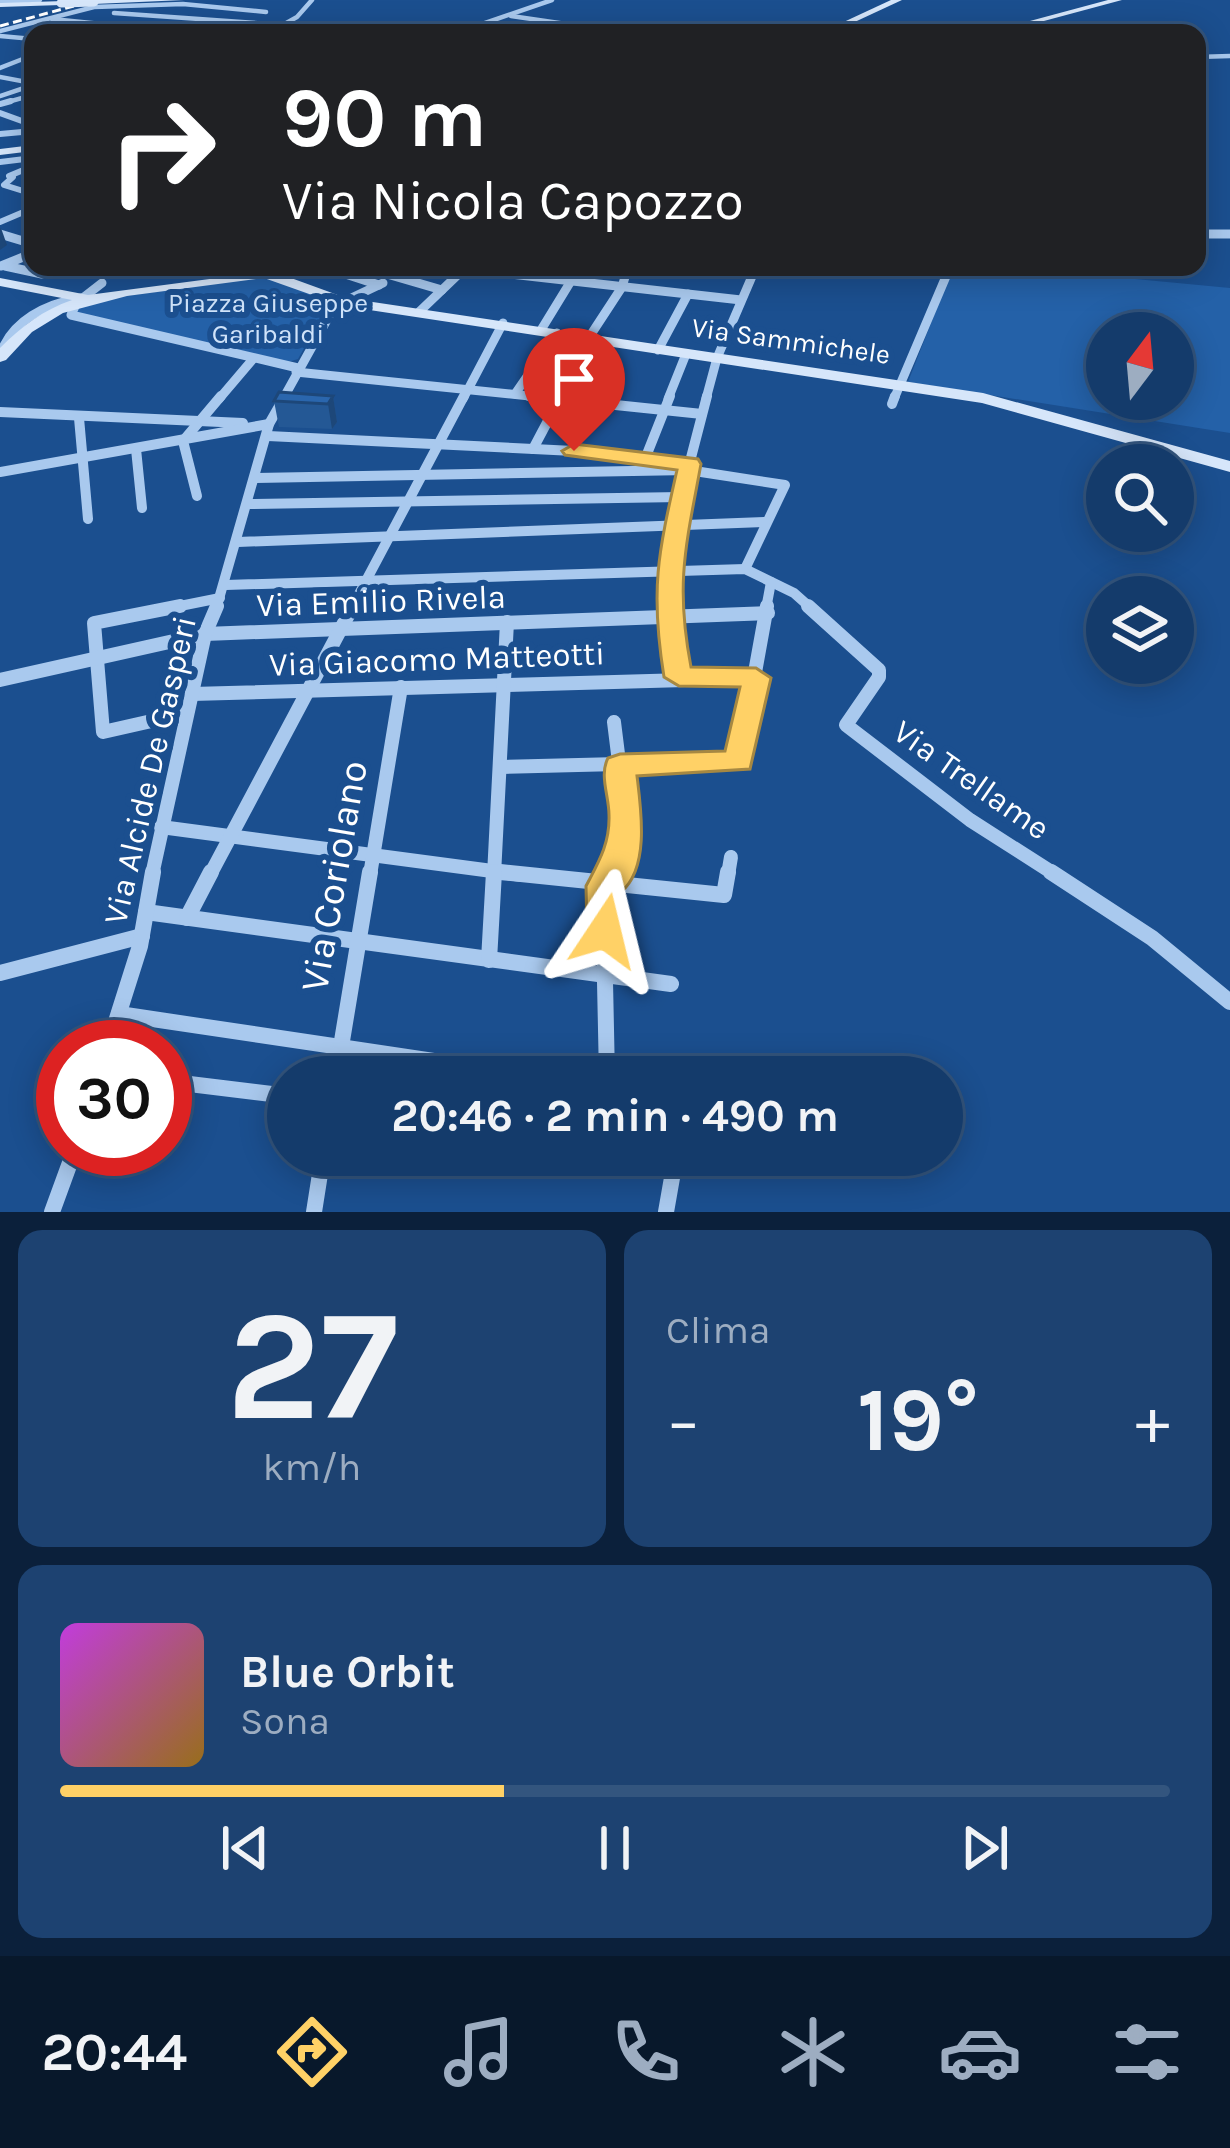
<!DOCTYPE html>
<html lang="it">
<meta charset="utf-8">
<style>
:root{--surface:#143b6b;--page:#1d4271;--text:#f1f3f6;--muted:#9dadc1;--line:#33557e;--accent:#ffd166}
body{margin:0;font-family:Karla,sans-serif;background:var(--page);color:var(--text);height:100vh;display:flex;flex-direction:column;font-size:45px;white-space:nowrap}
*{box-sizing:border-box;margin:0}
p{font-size:39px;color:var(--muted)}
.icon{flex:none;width:66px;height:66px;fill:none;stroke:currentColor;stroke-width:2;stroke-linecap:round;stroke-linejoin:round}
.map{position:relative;height:1212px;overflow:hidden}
.drawer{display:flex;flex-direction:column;gap:18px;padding:18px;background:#0b203b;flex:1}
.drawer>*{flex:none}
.guide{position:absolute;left:24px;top:24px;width:1182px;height:252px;border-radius:24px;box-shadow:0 6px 30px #0003,0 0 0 3px var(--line);background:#202124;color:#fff;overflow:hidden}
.needle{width:78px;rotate:16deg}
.buttons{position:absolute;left:1086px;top:312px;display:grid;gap:24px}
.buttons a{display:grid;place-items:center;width:108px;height:108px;border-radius:50%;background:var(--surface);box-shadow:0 6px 30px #0003,0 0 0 3px var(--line);font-size:60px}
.speed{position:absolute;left:36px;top:1020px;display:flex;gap:24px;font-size:60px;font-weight:700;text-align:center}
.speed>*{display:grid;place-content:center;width:156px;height:156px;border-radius:50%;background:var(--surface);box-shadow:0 6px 30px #0003,0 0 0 3px var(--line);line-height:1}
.speed .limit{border:18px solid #d22;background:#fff;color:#111}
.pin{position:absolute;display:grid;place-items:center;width:102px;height:102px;color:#fff;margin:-123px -51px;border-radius:50% 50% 50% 0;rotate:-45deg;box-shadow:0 0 12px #0007}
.pin .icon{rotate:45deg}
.me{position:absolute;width:132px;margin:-66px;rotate:10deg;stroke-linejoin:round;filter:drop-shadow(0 0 9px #0008)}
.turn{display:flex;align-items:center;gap:42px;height:252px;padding:0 60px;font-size:54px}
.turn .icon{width:156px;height:156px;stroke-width:2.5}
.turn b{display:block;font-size:84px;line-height:102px}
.big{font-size:90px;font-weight:700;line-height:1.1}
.drawer .tile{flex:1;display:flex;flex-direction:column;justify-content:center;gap:18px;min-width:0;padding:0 42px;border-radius:24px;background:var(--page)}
.drawer .dial{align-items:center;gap:0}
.dial b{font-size:156px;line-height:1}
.song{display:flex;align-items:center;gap:36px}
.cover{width:144px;height:144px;border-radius:18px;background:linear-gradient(135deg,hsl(290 70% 55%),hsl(40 70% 35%))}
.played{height:12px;border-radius:6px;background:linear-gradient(90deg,var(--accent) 40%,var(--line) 40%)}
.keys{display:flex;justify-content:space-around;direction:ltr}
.heat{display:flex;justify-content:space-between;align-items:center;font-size:66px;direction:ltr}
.drawer .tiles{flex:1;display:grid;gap:18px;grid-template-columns:1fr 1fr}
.tile:last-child{grid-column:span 2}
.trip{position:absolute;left:267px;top:1056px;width:696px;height:120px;border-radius:60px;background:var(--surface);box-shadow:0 6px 30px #0003,0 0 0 3px var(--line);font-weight:700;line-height:120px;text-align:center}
.tabs{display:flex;height:192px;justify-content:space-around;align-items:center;background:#08182b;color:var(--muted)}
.tabs .icon{width:84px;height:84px}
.tabs .selected{color:var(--accent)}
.tabs b{font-size:54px;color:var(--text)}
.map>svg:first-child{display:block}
.green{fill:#2461a8;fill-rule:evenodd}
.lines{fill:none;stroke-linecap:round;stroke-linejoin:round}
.street-tunnel{stroke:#3d69a0;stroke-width:9;stroke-dasharray:9 4.5;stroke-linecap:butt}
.street-far5{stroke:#a9c9ee;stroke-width:4.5}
.street-far4{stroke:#a9c9ee;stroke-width:6}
.street-far3{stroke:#a9c9ee;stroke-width:9}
.street-far2{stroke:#a9c9ee;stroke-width:10}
.street-far1{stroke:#a9c9ee;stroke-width:14}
.street{stroke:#a9c9ee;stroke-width:16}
.secondary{fill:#d6e6fa;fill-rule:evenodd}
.rail{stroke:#fff;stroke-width:3;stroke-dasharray:9 4.5;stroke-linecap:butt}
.secondary-bridge{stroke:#d6e6fa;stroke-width:9}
.wall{fill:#245895}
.shaded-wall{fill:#1d4779}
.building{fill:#2a66ad;stroke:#1d4779;stroke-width:3}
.route{fill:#ffd166;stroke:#a68842;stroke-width:3}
.labels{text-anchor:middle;stroke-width:12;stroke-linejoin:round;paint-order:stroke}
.far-park-label{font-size:27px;fill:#cfe3fa;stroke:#1b4f8f}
.far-street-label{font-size:27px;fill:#fff;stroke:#1b4f8f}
.street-label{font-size:33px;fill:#fff;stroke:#1b4f8f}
.near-street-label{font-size:39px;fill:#fff;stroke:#1b4f8f}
</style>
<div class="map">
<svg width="1230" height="1212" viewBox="0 0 1230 1212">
<rect width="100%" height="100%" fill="#1b4f8f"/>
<g class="green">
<path d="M 953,267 L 1072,267 L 1072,273 L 1230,288 L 1230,433 L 908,382 ZM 1107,333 L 1173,333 L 1173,399 L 1107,399 Z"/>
<polygon points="250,278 276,280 331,300 298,359 285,363 76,315 73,309 86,302"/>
</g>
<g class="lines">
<polyline class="street-tunnel" points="244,267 247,271"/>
<g class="street-far5">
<polyline points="0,2 40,0"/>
<polyline points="114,13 269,24"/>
<polyline points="511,16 628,33"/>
<polyline points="52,19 180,32"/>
<polyline points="0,31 94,7 183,4 266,12"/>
<polyline points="272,31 297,17 312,0"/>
<polyline points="46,33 70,24"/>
<polyline points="456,33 552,0"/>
<polyline points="0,36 33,39"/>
<polyline points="1197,57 1230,56"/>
<polyline points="0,68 33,55"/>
<polyline points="0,77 32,83"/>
<polyline points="0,96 33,85"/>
<polyline points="0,104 33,95"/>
</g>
<g class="street-far4">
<polyline points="0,104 11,101"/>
<polyline points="0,113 33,125"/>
<polyline points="0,134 33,131"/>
<polyline points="0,162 33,158"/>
<polyline points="33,166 9,176 13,177 4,185 33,194"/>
<polyline points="0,222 33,208"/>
</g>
<g class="street-far3">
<polyline points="0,234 33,244"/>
<polyline points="1197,234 1230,234"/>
<polyline points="1,266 33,253"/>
<polyline points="5,266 42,274"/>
<polyline points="90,267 129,271 214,267"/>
<polyline points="324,267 379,285"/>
<polyline points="363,267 442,290"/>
<polyline points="448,267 741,300"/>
<polyline points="84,297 102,283"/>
<polyline points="77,302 71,315 298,368"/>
<polyline points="343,302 383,283"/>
<polyline points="419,312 466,267"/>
<polyline points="541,330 571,281"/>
<polyline points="588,339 622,287 628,267"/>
<polyline points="658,350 688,294"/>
<path d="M 0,355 C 12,320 46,304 81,298"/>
<polyline points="296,372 558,399"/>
<polyline points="515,394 557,333"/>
<polyline points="219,399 253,359"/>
<polyline points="283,399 338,300"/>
<polyline points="463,399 503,323"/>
<path d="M 560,399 C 572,376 588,363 600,341"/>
<polyline points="668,399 686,354"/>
<polyline points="706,399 717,358 756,267"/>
<polyline points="894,399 950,267"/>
</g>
<g class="street-far2">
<polyline points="529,396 702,414"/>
<polyline points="892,404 895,396"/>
<polyline points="0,412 243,423"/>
<polyline points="79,418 88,519"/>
<polyline points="268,436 574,451 685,464"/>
<polyline points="136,449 142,508"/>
<polyline points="533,449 561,396"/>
<polyline points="645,459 670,396"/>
<polyline points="0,472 269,424"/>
<polyline points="256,478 688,470 785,485 745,569"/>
<polyline points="197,496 183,441 221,396"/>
<polyline points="249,504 681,497"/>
<polyline points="238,542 765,522"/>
<polyline points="226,585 745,569 794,593 812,609"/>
<polyline points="165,609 220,598"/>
<polyline points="216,609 269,424 285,396"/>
<polyline points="351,609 464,396"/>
<polyline points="668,609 673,527 707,396"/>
<polyline points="766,609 771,582"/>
</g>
<g class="street-far1">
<polyline points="180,606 94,623 103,732 187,713"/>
<polyline points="669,606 678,677"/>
<polyline points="808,606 879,670 879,677 846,725 970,820 1056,875"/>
<polyline points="0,680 205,634 768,613"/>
<polyline points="192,694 756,678"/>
<polyline points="614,722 626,818 617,875"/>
<polyline points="502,767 739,761 767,606"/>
<polyline points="161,827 522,875"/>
<polyline points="152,875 205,634 217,606"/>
<polyline points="210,875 353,606"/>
<polyline points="370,875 401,687"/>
<polyline points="494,875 507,622"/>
<polyline points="728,875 731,857"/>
</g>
<g class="street">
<polyline points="500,872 724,895 728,872"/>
<polyline points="1051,872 1152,938 1230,1002"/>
<polyline points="146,912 671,984"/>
<polyline points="187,918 211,872"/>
<polyline points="489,960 494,872"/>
<polyline points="0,973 142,936"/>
<polyline points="119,1014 542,1077"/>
<polyline points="108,1047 140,946 153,872"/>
<polyline points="336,1077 370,872"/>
<polyline points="607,1077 603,886 618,872"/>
<polyline points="165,1081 288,1096"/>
<polyline points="52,1212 75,1149"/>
<polyline points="314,1212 323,1155"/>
<polyline points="666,1212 676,1155"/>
</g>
<g class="secondary">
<polygon points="92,0 184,0 94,4 90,2"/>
<polygon points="891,0 902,0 831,33 820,33"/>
<polygon points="1108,0 1122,0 999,33 985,33"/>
<polygon points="64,1 61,5 0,7 0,3"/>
<polygon points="33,145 33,151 0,155 0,149"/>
<path d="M 277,267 L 283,271 L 280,274 L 346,298 L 983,393 L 1230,461 L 1230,472 L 982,403 L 343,306 L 264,278 L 127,296 L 63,313 L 32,332 L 6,360 L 0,362 L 0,348 C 22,326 43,310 72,300 L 0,286 L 0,278 L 88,295 L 240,275 Z"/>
</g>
<polyline class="rail" points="0,26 96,0"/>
<polyline class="secondary-bridge" points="61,3 94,2"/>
</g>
<g class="wall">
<polygon points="33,235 33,263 26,241"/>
<polygon points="42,267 75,267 58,275"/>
<polygon points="333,396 337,422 332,429 279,427 274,401"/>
</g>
<g class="shaded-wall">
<polygon points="1,228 7,245 0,250 0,229"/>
<polygon points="56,267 75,267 58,275"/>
<polygon points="333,396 337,422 332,429 328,404"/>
</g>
<polygon class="building" points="279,392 333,396 328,404 274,401"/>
<path class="route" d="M 574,444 L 698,459 L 701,464 C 686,545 675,584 691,667 L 756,668 L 771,678 L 750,769 L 637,776 C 641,809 650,868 621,892 L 623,931 L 618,942 L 605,946 L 592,942 L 587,931 L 586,886 C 598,863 610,844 609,815 C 609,796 599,775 608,758 L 620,754 L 725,751 L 740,687 L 679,686 L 664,677 C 650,590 658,554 677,470 L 565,455 L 562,451 Z"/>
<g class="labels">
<g class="far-park-label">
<text x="268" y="312">Piazza Giuseppe<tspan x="268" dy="31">Garibaldi</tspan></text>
</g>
<g class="far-street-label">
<text transform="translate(791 341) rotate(8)" y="9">Via Sammichele</text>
</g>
<g class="street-label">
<text transform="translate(381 600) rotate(-2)" y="12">Via Emilio Rivela</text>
<text transform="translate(437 658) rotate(-2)" y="12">Via Giacomo Matteotti</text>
<text transform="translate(149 770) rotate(-77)" y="12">Via Alcide De Gasperi</text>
<text transform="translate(972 779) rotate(35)" y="12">Via Trellame</text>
</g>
<g class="near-street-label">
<text transform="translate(333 876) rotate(-80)" y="14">Via Coriolano</text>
</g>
</g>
</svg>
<div class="buttons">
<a><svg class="needle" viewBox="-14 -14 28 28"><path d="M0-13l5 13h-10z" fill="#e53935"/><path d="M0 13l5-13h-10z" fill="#9dadc1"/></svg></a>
<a><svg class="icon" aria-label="search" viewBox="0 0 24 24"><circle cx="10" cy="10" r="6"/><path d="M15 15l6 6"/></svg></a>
<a><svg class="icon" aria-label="layers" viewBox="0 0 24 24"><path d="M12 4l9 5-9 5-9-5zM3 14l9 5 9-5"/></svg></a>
</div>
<div class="speed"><div class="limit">30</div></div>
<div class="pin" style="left:574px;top:451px;background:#d93025"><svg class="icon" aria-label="arrive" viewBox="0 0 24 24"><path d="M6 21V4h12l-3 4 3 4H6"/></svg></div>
<svg class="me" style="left:605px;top:931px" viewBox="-20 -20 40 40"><path d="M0-17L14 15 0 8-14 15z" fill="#ffd166" stroke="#fff" stroke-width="4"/></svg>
<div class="trip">20:46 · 2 min · 490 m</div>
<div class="guide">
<div class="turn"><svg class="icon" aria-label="right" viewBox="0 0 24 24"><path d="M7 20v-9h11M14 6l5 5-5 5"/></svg><div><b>90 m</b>Via Nicola Capozzo</div></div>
</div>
</div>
<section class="drawer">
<div class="tiles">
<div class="tile dial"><b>27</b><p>km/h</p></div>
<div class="tile"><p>Clima</p>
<div class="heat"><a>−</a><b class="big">19°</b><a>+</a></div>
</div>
<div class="tile">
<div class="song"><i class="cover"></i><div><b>Blue Orbit</b><p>Sona</p></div></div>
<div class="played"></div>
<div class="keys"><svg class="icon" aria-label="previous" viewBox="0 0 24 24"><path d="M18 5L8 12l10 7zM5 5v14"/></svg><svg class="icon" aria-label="pause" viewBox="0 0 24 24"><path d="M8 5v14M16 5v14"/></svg><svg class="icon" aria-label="next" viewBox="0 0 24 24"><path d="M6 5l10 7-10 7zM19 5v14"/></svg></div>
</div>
</div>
</section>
<nav class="tabs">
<b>20:44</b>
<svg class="icon selected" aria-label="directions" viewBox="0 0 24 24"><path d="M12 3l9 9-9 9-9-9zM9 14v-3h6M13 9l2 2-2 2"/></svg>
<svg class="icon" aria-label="music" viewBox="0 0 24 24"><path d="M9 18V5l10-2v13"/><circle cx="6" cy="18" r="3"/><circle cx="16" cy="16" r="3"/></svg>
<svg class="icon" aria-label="phone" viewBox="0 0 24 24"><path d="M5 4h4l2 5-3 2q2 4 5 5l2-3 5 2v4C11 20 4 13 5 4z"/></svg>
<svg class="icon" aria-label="climate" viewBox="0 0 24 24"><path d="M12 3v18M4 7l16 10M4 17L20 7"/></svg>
<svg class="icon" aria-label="car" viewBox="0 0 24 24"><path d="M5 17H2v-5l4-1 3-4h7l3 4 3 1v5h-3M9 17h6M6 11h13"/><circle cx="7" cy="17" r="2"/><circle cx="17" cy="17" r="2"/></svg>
<svg class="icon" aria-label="filters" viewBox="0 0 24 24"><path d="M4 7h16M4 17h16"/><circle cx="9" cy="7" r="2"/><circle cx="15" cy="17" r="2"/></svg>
</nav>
